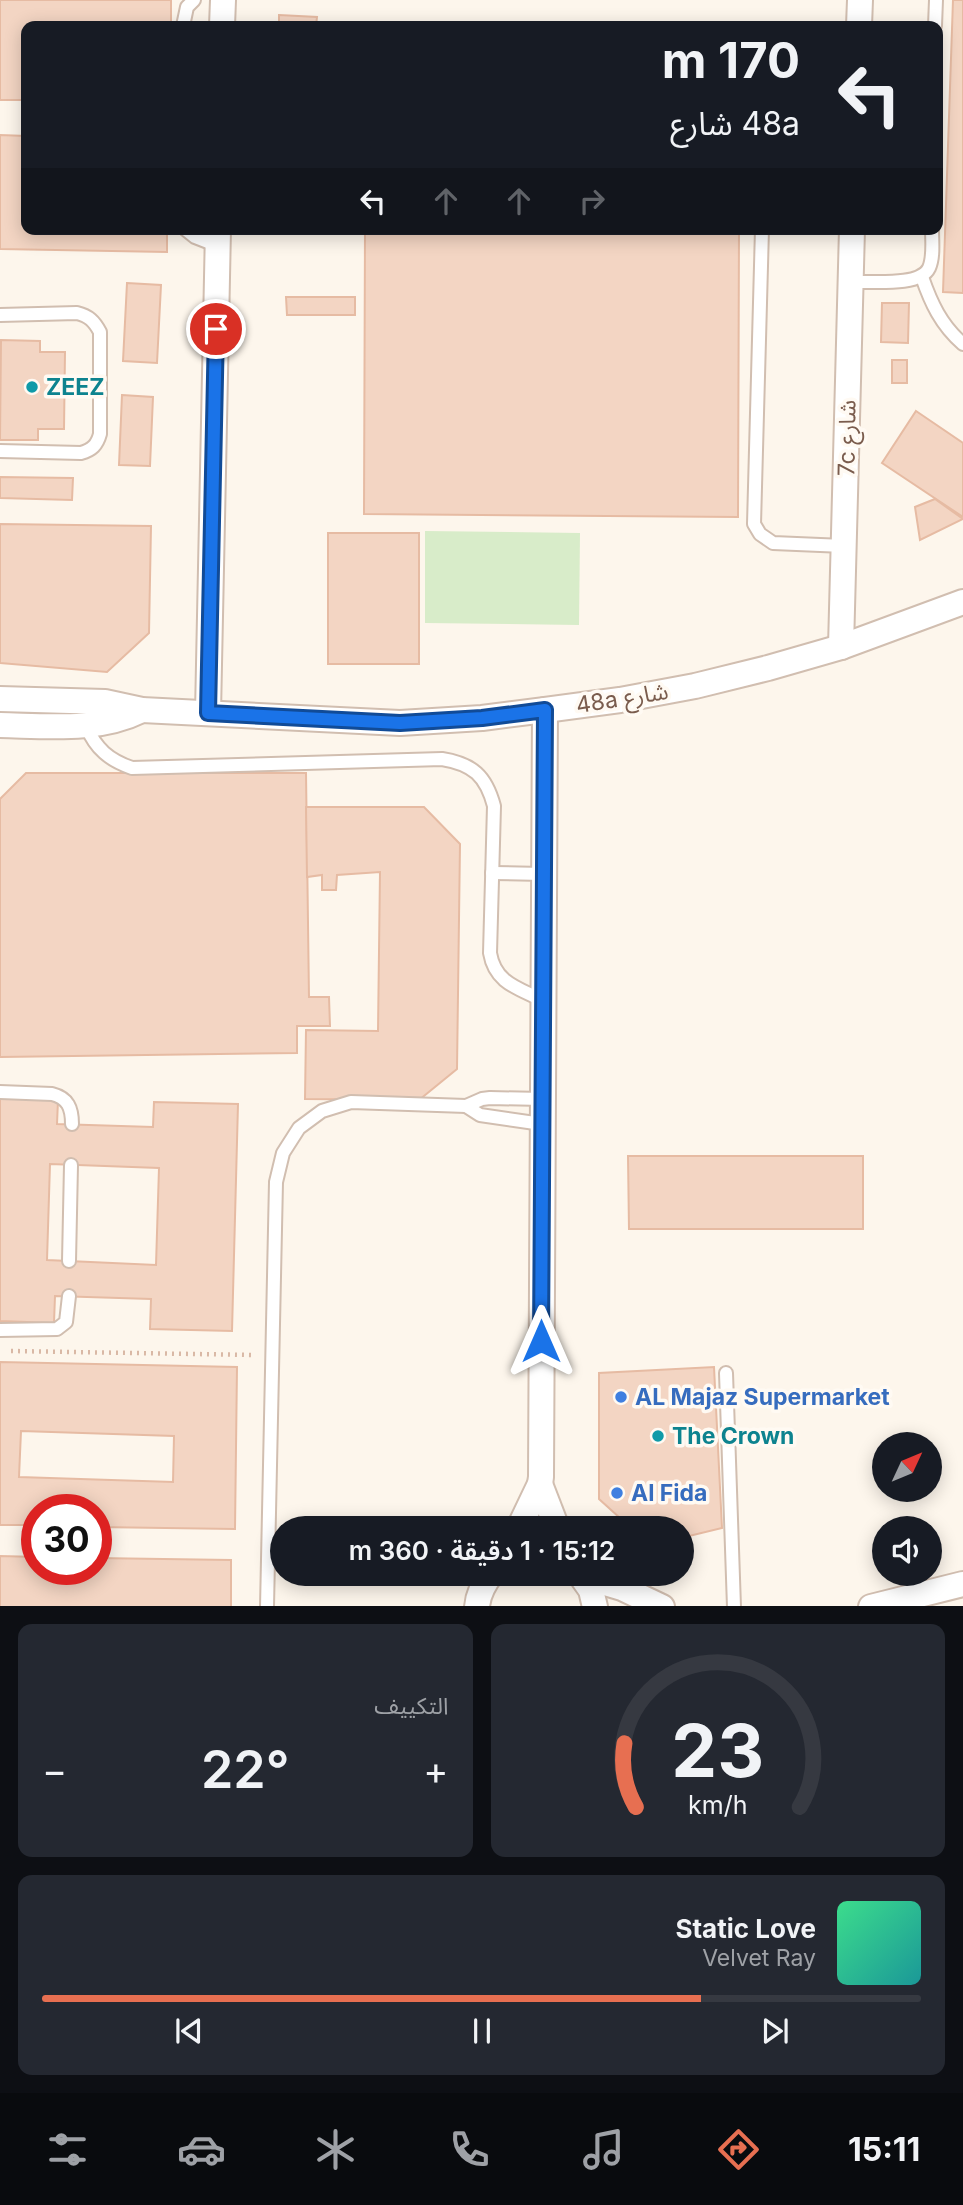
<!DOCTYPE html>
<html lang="ar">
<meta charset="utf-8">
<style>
:root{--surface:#171b24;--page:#242831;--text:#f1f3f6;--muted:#9ea1a6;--line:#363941;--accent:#e76f51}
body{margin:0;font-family:Inter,"Noto Sans Arabic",sans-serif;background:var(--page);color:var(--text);direction:rtl;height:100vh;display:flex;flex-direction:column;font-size:26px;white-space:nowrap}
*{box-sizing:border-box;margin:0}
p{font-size:23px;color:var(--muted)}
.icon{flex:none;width:38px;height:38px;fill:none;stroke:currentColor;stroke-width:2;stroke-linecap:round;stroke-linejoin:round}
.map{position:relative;height:1606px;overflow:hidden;direction:ltr}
.details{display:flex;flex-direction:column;gap:18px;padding:18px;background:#0d0f14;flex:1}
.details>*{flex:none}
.hud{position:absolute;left:21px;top:21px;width:922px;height:214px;border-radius:14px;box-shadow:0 4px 18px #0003;direction:rtl;background:#171b24;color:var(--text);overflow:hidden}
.needle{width:46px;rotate:46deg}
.fabs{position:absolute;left:872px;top:1432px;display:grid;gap:14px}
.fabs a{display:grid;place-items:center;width:70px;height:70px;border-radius:50%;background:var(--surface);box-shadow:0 4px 18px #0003;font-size:35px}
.speed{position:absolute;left:21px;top:1494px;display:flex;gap:14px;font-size:35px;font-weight:700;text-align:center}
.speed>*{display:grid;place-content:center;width:91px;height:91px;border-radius:50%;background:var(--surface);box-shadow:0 4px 18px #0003;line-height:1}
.speed .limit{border:10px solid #d22;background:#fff;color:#111}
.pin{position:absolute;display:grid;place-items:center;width:60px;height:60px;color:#fff;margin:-30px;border:4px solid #fff;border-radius:50%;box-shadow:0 2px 7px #0007}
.me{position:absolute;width:77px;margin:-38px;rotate:0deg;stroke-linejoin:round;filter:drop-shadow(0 0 5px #0008)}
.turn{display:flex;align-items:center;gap:24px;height:147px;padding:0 28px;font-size:32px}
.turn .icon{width:91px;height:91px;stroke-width:2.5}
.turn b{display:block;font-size:49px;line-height:60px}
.lanes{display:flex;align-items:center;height:66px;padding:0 28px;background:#0003;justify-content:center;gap:35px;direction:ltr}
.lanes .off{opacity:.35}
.big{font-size:52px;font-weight:600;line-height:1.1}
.details .widget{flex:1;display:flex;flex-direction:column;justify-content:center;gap:10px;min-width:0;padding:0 24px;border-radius:14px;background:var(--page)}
.details .dial{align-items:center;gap:0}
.dial svg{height:182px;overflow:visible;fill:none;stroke:var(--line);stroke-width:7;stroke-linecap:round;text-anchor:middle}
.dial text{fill:var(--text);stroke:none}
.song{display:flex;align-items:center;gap:21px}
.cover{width:84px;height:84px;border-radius:10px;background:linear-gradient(135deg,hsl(150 70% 55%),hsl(180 70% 35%))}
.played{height:7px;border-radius:4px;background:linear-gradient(90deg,var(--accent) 75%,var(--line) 75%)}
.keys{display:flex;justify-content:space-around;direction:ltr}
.heat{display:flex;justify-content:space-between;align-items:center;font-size:38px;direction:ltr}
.details .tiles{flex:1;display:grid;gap:18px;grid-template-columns:1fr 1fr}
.widget:last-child{grid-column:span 2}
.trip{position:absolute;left:270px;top:1516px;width:424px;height:70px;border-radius:35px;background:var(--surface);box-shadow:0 4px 18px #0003;font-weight:600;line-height:70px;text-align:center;direction:rtl}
.tabs{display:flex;height:112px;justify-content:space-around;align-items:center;background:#090b0e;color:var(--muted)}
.tabs .icon{width:49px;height:49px}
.tabs .current{color:var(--accent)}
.tabs b{font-size:32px;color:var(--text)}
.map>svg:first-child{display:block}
.green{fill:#d8ecc9}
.building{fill:#f3d5c3;stroke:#e6bba3;stroke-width:2;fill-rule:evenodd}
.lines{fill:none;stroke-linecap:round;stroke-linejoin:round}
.service-casing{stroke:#d1beb0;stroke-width:16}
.minor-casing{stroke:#d1beb0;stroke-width:28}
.path{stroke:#d9b8a5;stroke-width:4.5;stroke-dasharray:2 5;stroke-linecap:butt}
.service{stroke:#fff;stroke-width:12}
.minor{stroke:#fff;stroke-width:24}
.route-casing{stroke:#114b97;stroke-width:18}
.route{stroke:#1a73e8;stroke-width:12}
.culture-dot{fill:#0f9aa8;stroke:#fffaf3;stroke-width:2.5}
.shop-dot{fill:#3f7fe0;stroke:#fffaf3;stroke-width:2.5}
.labels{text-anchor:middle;stroke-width:7;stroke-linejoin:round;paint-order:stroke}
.culture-label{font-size:23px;font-weight:bold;fill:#0d838f;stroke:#fffaf3;text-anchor:start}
.street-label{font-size:23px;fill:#7a5c4d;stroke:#fffaf3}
.shop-label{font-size:23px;font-weight:bold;fill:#366cbe;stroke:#fffaf3;text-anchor:start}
</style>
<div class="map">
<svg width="963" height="1607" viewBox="0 0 963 1607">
<rect width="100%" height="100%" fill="#fdf6ec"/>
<polygon class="green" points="425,531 580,533 579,625 425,623"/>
<g class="building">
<polygon points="0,0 171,0 171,26 26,26 26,100 0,100"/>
<polygon points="953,0 963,0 963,293 943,292"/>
<polygon points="279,15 317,17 316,26 279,26"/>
<polygon points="0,135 26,136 26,229 167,229 167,252 0,249"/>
<polygon points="365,229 739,229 738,517 364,514"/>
<polygon points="127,283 161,285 157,363 123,361"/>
<polygon points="286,297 355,297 355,315 287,315"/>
<polygon points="882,303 909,303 908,343 881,342"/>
<polygon points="1,340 40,341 40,352 65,352 64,429 38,429 38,440 0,440"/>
<rect x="892" y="360" width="15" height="23"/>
<polygon points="122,395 153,397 150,466 119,465"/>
<polygon points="916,411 963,443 963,517 882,463"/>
<polygon points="0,477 73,478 72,500 0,498"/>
<polygon points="935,499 963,519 920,540 915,507"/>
<polygon points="0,524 151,526 149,633 107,672 0,663"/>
<rect x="328" y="533" width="91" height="131"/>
<polygon points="26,773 306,773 309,997 329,997 330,1026 297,1026 297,1053 0,1057 0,799"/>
<polygon points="306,807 424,807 460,844 457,1069 419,1100 305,1099 306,1030 378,1031 380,872 337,875 336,890 322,890 322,875 307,877"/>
<path d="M 0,1098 L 58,1100 L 57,1124 L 153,1127 L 154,1102 L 238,1104 L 232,1331 L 150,1329 L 151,1299 L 55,1296 L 54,1323 L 0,1321 ZM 50,1164 L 159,1168 L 156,1265 L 47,1260 Z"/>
<polygon points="628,1156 863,1156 863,1229 629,1229"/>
<path d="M 0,1362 L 237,1367 L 235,1529 L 96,1527 L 96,1510 L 37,1510 L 37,1525 L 0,1525 ZM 21,1431 L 174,1436 L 173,1482 L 19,1477 Z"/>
<polygon points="714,1367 722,1528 681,1538 681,1528 631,1528 599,1499 599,1373"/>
<polygon points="0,1556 37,1557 37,1570 96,1570 96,1558 231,1560 231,1607 0,1607"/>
</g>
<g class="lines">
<defs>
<g id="service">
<polyline points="183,26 187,7 194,0"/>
<polyline points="935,26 936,0"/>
<polyline points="185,229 195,237 218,246"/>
<polyline points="762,229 754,524 760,534 773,543 844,546"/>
<path d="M 922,277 C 931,303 941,325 963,344"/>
<path d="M 851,282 C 871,281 920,287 929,268 C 934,257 932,241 932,229"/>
<path d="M 0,315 L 77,313 C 89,316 94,321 100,332 L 100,434 C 97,445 92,450 81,453 L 0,451"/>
<path d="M 86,726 C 96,749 109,760 132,768 L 442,759 C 473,764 486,776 494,806 L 490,953 C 495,983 518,988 542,1000"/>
<polyline points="492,873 543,874"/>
<path d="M 0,1092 L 52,1094 C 68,1098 72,1108 72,1124"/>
<polyline points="466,1106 480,1115 542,1124"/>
<polyline points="69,1261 71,1165"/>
<polyline points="0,1330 57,1329 66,1322 69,1296"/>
<polyline points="726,1373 734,1607"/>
<polyline points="267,1607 276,1182 283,1153 299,1128 322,1111 351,1102 466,1106 482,1099 490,1098 543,1099"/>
</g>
<g id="minor">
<polyline points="222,26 223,0"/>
<polyline points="859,26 860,0"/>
<polyline points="841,647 852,229"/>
<polyline points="0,699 105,702 142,710 400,723 482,718 545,710 620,700 695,686 768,668 841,647 963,602"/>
<polyline points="208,713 218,229"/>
<path d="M 0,725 C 48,726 98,732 142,710"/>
<polyline points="540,1484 557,1528"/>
<polyline points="519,1528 540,1484 541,1477 545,710"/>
<polyline points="579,1573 591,1590 595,1607"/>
<polyline points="582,1576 622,1588 662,1607"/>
<path d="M 477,1607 C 478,1594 484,1583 492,1573"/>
<polyline points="871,1607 963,1584"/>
</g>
</defs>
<use href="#service" class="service-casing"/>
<use href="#minor" class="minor-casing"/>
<polyline class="path" points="11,1351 255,1355"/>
<use href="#service" class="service"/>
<use href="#minor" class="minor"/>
</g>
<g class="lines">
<defs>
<polyline id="route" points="216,329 208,713 400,723 482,718 545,710 541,1341"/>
</defs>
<use href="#route" class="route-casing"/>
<use href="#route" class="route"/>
</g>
<g class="culture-dot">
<circle cx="32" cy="387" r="7"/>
<circle cx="658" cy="1436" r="7"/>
</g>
<g class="shop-dot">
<circle cx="621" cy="1397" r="7"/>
<circle cx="617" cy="1493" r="7"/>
</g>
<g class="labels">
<g class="culture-label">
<text x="46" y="395">ZEEZ</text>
<text x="672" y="1444">The Crown</text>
</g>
<g class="street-label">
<text transform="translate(847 438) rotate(-89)" y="8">7c شارع</text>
<text transform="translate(622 698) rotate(-9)" y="8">48a شارع</text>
</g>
<g class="shop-label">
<text x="635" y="1405">AL Majaz Supermarket</text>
<text x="631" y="1501">Al Fida</text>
</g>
</g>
</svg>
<div class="fabs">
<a><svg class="needle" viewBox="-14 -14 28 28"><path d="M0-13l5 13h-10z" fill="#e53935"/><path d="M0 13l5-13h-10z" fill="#9ea1a6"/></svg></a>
<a><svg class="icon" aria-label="sound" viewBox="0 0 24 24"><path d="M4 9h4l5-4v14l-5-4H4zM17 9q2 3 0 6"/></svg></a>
</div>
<div class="speed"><div class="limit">30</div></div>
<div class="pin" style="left:216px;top:329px;background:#d93025"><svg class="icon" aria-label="arrive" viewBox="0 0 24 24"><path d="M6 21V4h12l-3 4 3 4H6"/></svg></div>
<svg class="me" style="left:541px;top:1341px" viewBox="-20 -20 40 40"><path d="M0-17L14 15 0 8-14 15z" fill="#1a73e8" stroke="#fff" stroke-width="4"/></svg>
<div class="trip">15:12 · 1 دقيقة · 360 m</div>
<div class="hud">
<div class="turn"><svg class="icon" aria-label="left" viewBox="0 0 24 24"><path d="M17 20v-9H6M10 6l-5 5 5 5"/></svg><div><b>170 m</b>48a شارع</div></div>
<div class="lanes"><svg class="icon" aria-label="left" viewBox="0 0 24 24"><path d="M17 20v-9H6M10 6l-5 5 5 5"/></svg><svg class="icon off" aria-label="ahead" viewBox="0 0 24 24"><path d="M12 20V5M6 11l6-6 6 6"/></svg><svg class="icon off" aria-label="ahead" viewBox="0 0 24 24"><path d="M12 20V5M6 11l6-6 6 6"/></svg><svg class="icon off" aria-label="right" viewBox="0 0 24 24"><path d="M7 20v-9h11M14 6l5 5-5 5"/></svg></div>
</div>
</div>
<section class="details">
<div class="tiles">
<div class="widget dial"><svg viewBox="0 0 100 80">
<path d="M14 69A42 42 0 1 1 86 69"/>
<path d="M14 69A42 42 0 0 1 9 41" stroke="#e76f51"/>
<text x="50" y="56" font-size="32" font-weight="700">23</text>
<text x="50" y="72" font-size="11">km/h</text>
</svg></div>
<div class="widget"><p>التكييف</p>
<div class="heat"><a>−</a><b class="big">22°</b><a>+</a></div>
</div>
<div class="widget">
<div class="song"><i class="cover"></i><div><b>Static Love</b><p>Velvet Ray</p></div></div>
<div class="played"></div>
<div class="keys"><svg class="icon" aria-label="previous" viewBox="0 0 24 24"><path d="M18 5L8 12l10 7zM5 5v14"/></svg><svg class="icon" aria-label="pause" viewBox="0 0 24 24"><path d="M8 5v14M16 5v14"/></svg><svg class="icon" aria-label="next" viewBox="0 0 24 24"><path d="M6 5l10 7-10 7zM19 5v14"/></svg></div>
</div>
</div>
</section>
<nav class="tabs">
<b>15:11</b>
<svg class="icon current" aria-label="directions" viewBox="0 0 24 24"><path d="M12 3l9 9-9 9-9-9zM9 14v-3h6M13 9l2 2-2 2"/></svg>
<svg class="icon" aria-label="music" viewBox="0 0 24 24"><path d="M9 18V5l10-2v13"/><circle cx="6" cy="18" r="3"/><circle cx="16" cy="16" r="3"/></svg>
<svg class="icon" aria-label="phone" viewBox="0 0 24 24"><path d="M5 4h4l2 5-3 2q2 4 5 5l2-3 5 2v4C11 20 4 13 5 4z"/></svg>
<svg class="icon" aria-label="climate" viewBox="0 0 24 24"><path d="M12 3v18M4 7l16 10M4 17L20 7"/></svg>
<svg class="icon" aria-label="car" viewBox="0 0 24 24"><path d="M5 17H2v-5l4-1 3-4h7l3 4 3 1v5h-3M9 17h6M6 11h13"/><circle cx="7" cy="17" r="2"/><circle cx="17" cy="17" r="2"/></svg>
<svg class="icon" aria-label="filters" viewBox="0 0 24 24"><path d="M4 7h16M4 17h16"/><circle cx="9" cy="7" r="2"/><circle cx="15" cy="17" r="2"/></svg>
</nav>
